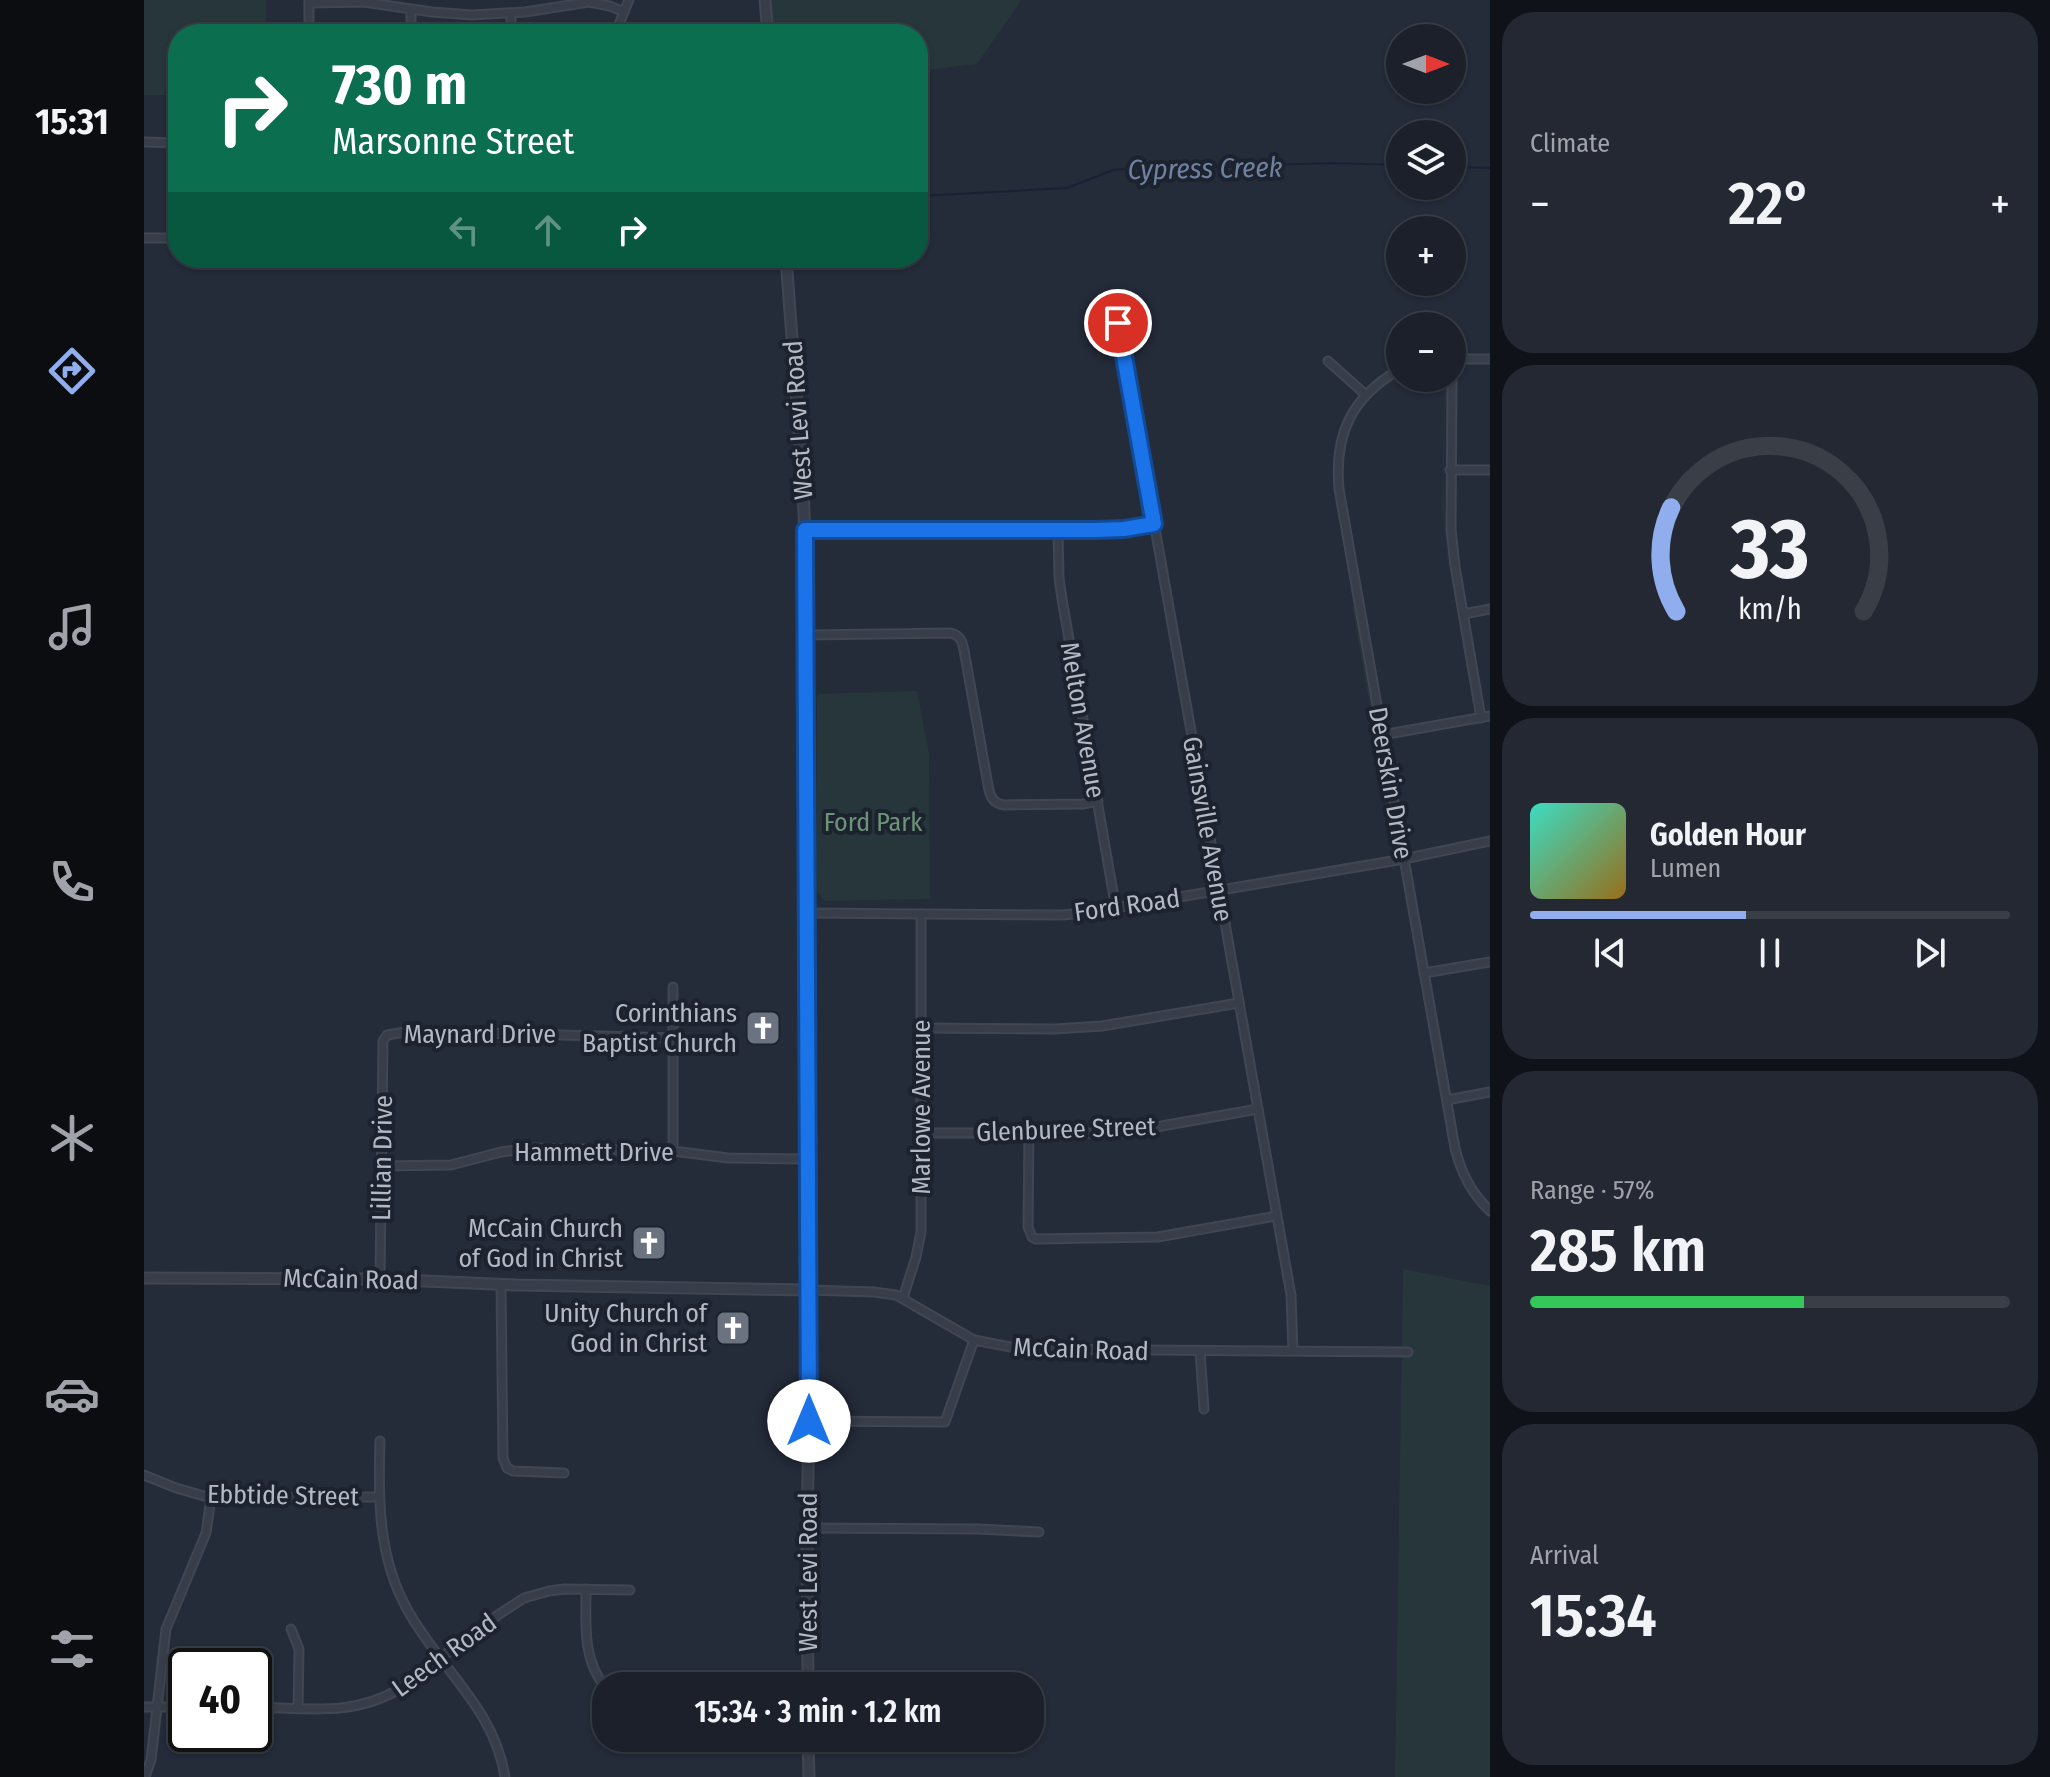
<!DOCTYPE html>
<meta charset="utf-8">
<style>
:root{--surface:#1b202b;--page:#242833;--text:#f1f3f6;--muted:#a0a3a9;--line:#393e47;--accent:#90aded}
body{margin:0;font-family:"Fira Sans Condensed",sans-serif;background:var(--page);color:var(--text);height:100vh;display:flex;flex-direction:column;font-size:30px;white-space:nowrap}
*{box-sizing:border-box;margin:0}
p{font-size:26px;color:var(--muted)}
.icon{flex:none;width:44px;height:44px;fill:none;stroke:currentColor;stroke-width:2;stroke-linecap:round;stroke-linejoin:round}
.map{position:relative;flex:1;overflow:hidden}
.panel{display:flex;flex-direction:column;gap:12px;padding:12px;background:#0f1218;width:560px}
.panel>*{flex:none}
.guide{position:absolute;left:24px;top:24px;width:760px;height:244px;border-radius:32px;box-shadow:0 2px 6px #0004,0 0 0 2px var(--line);background:#0b6e4f;color:#fff;overflow:hidden}
.needle{width:52px;rotate:90deg}
.buttons{position:absolute;left:1242px;top:24px;display:grid;gap:16px}
.buttons a{display:grid;place-items:center;width:80px;height:80px;border-radius:50%;background:var(--surface);box-shadow:0 2px 6px #0004,0 0 0 2px var(--line);font-size:40px}
.speed{position:absolute;left:24px;top:1648px;display:flex;gap:16px;font-size:40px;font-weight:700;text-align:center}
.speed>*{display:grid;place-content:center;width:104px;height:104px;border-radius:50%;background:var(--surface);box-shadow:0 2px 6px #0004,0 0 0 2px var(--line);line-height:1}
.speed .limit{border:4px solid #111;border-radius:12px;background:#fff;color:#111}
.pin{position:absolute;display:grid;place-items:center;width:68px;height:68px;color:#fff;margin:-34px;border:4px solid #fff;border-radius:50%;box-shadow:0 2px 8px #0007}
.me{position:absolute;width:88px;margin:-44px;rotate:0deg;stroke-linejoin:round;filter:drop-shadow(0 0 6px #0008)}
.turn{display:flex;align-items:center;gap:28px;height:168px;padding:0 32px;font-size:36px}
.turn .icon{width:104px;height:104px;stroke-width:2.5}
.turn b{display:block;font-size:56px;line-height:68px}
.lanes{display:flex;align-items:center;height:76px;padding:0 32px;background:#0003;justify-content:center;gap:40px;direction:ltr}
.lanes .off{opacity:.35}
.big{font-size:60px;font-weight:600;line-height:1.1}
.panel .widget{flex:1;display:flex;flex-direction:column;justify-content:center;gap:12px;min-width:0;padding:0 28px;border-radius:32px;background:var(--page)}
.panel .dial{align-items:center;gap:0}
.dial svg{height:208px;overflow:visible;fill:none;stroke:var(--line);stroke-width:7;stroke-linecap:round;text-anchor:middle}
.dial text{fill:var(--text);stroke:none}
.song{display:flex;align-items:center;gap:24px}
.cover{width:96px;height:96px;border-radius:12px;background:linear-gradient(135deg,hsl(170 70% 55%),hsl(40 70% 35%))}
.played{height:8px;border-radius:4px;background:linear-gradient(90deg,var(--accent) 45%,var(--line) 45%)}
.keys{display:flex;justify-content:space-around;direction:ltr}
.heat{display:flex;justify-content:space-between;align-items:center;font-size:44px;direction:ltr}
.charge{height:12px;border-radius:6px;background:linear-gradient(90deg,#34c759 57%,var(--line) 0)}
.trip{position:absolute;left:448px;top:1672px;width:452px;height:80px;border-radius:32px;background:var(--surface);box-shadow:0 2px 6px #0004,0 0 0 2px var(--line);font-weight:600;line-height:80px;text-align:center}
main{display:flex;flex:1;min-height:0}
.dock{display:flex;flex-direction:column;width:144px;justify-content:space-around;align-items:center;background:#0b0d11;color:var(--muted)}
.dock .icon{width:56px;height:56px}
.dock .selected{color:var(--accent)}
.dock b{font-size:36px;color:var(--text)}
.map>svg:first-child{display:block}
.green{fill:#26363a}
.lines{fill:none;stroke-linecap:round;stroke-linejoin:round}
.stream{stroke:#192235;stroke-width:2}
.minor-casing{stroke:#414752;stroke-width:11}
.tertiary-casing{stroke:#414752;stroke-width:13}
.minor{stroke:#383e49;stroke-width:7}
.tertiary{stroke:#383e49;stroke-width:9}
.route-casing{stroke:#114b97;stroke-width:20}
.route{stroke:#1a73e8;stroke-width:14}
.labels{text-anchor:middle;stroke-width:8;stroke-linejoin:round;paint-order:stroke}
.street-label{font-size:26px;fill:#b3b9c5;stroke:#1d232e}
.park-label{font-size:26px;fill:#6c9478;stroke:#1d232e}
.poi-label{font-size:26px;fill:#b3b9c5;stroke:#1d232e;text-anchor:end}
.water-label{font-size:28px;font-style:italic;fill:#6f81a1;stroke:#1d232e}
</style>
<main>
<nav class="dock">
<b>15:31</b>
<svg class="icon selected" aria-label="directions" viewBox="0 0 24 24"><path d="M12 3l9 9-9 9-9-9zM9 14v-3h6M13 9l2 2-2 2"/></svg>
<svg class="icon" aria-label="music" viewBox="0 0 24 24"><path d="M9 18V5l10-2v13"/><circle cx="6" cy="18" r="3"/><circle cx="16" cy="16" r="3"/></svg>
<svg class="icon" aria-label="phone" viewBox="0 0 24 24"><path d="M5 4h4l2 5-3 2q2 4 5 5l2-3 5 2v4C11 20 4 13 5 4z"/></svg>
<svg class="icon" aria-label="climate" viewBox="0 0 24 24"><path d="M12 3v18M4 7l16 10M4 17L20 7"/></svg>
<svg class="icon" aria-label="car" viewBox="0 0 24 24"><path d="M5 17H2v-5l4-1 3-4h7l3 4 3 1v5h-3M9 17h6M6 11h13"/><circle cx="7" cy="17" r="2"/><circle cx="17" cy="17" r="2"/></svg>
<svg class="icon" aria-label="filters" viewBox="0 0 24 24"><path d="M4 7h16M4 17h16"/><circle cx="9" cy="7" r="2"/><circle cx="15" cy="17" r="2"/></svg>
</nav>
<div class="map">
<svg width="1346" height="1777" viewBox="0 0 1346 1777">
<rect width="100%" height="100%" fill="#242b39"/>
<g class="green">
<polygon points="0,0 122,0 122,34 34,34 34,95 0,95"/>
<polygon points="627,0 876,0 877,1 833,64 774,71 774,34 631,34"/>
<path d="M 1301,378 L 1302,379 C 1301,441 1296,504 1305,565 L 1304,565 L 1298,505 Z"/>
<polygon points="1208,606 1210,606 1243,795 1242,795"/>
<polygon points="773,691 785,753 786,899 681,901 672,891 673,694"/>
<polygon points="1259,1269 1346,1286 1346,1777 1251,1777"/>
</g>
<g class="lines">
<g class="stream">
<polyline points="1308,167 1346,168"/>
<polyline points="774,196 923,188 969,170 994,168 1017,169 1185,163 1256,165"/>
</g>
<defs>
<g id="minor">
<polyline points="165,0 165,34"/>
<polyline points="165,3 220,2 288,12 328,15 381,12 445,2 466,6 480,12"/>
<polyline points="367,13 367,34"/>
<polyline points="267,34 267,9"/>
<polyline points="471,34 485,0"/>
<polyline points="0,142 34,143"/>
<polyline points="0,238 34,238"/>
<polyline points="972,308 1147,1295 1149,1351"/>
<polyline points="1308,359 1346,359"/>
<polyline points="1184,361 1222,395"/>
<path d="M 1256,369 C 1208,397 1190,433 1195,489 L 1311,1148 C 1317,1173 1327,1193 1346,1211"/>
<polyline points="1308,378 1307,529 1311,566 1337,718"/>
<polyline points="1306,470 1346,470"/>
<polyline points="661,530 951,530 980,529 1010,524"/>
<polyline points="914,530 915,578 918,599 972,909"/>
<polyline points="1320,614 1346,609"/>
<path d="M 663,635 L 807,633 C 817,636 818,641 820,650 L 844,785 C 846,796 848,803 860,805 L 939,804 L 954,801"/>
<polyline points="1238,735 1346,716"/>
<polyline points="664,913 919,915 947,912 1260,859 1346,841"/>
<polyline points="1280,973 1346,962"/>
<polyline points="529,987 529,1151"/>
<polyline points="777,1028 911,1029 958,1026 1095,1003"/>
<polyline points="1303,1100 1346,1092"/>
<polyline points="777,1133 978,1133 1114,1109"/>
<polyline points="885,1134 884,1227 888,1237 892,1239 1014,1237 1132,1216"/>
<polyline points="238,1166 307,1165 357,1152 388,1148 529,1151 584,1158 664,1159"/>
<polyline points="236,1279 239,1041 243,1035 268,1031 528,1038"/>
<polyline points="357,1284 359,1458 363,1468 369,1471 420,1473"/>
<polyline points="664,1290 730,1292 752,1295 830,1340 877,1349 1264,1352"/>
<polyline points="759,1298 772,1257 777,1232 777,914"/>
<polyline points="1056,1351 1060,1409"/>
<polyline points="665,1421 801,1422 830,1340"/>
<path d="M 236,1441 C 234,1498 234,1557 263,1609 C 295,1668 350,1707 361,1777"/>
<polyline points="0,1475 32,1488 67,1498 234,1497"/>
<polyline points="663,1528 834,1529 895,1532"/>
<path d="M 442,1589 C 442,1624 438,1660 462,1688"/>
<polyline points="147,1629 155,1649 154,1708"/>
<polyline points="0,1707 42,1707"/>
<path d="M 110,1707 C 162,1708 209,1717 255,1689 L 354,1615 L 380,1598 L 405,1591 L 420,1589 L 486,1590"/>
<polyline points="1,1777 7,1760 22,1629 62,1533 67,1498"/>
</g>
<g id="tertiary">
<polyline points="621,0 624,34"/>
<polyline points="642,258 659,484 662,571 665,1421 663,1528 664,1686"/>
<polyline points="0,1278 236,1279 372,1285 664,1290"/>
<polyline points="664,1738 665,1777"/>
</g>
</defs>
<use href="#minor" class="minor-casing"/>
<use href="#tertiary" class="tertiary-casing"/>
<use href="#minor" class="minor"/>
<use href="#tertiary" class="tertiary"/>
</g>
<g class="lines">
<defs>
<polyline id="route" points="665,1421 661,530 951,530 980,529 1010,524 974,323"/>
</defs>
<use href="#route" class="route-casing"/>
<use href="#route" class="route"/>
</g>
<defs>
<symbol id="church-square" viewBox="-11 -11 22 22"><rect x="-9" y="-9" width="18" height="18" rx="4" fill="#6b7280" stroke="#1d232e"/><path d="M-1.2-6h2.4v3.5h3.3v2.4h-3.3V6h-2.4V-.1h-3.3v-2.4h3.3Z" fill="#fff"/></symbol>
</defs>
<g fill-rule="evenodd">
<use href="#church-square" x="599" y="1008" width="40" height="40"/>
<use href="#church-square" x="485" y="1223" width="40" height="40"/>
<use href="#church-square" x="569" y="1308" width="40" height="40"/>
</g>
<g class="labels">
<g class="street-label">
<text transform="translate(654 420) rotate(-94)" y="9">West Levi Road</text>
<text transform="translate(939 720) rotate(80)" y="9">Melton Avenue</text>
<text transform="translate(1247 783) rotate(80)" y="9">Deerskin Drive</text>
<text transform="translate(1064 829) rotate(80)" y="9">Gainsville Avenue</text>
<text transform="translate(983 905) rotate(-8)" y="9">Ford Road</text>
<text x="336" y="1043">Maynard Drive</text>
<text transform="translate(777 1107) rotate(-90)" y="9">Marlowe Avenue</text>
<text transform="translate(922 1129) rotate(-2)" y="9">Glenburee Street</text>
<text x="450" y="1161">Hammett Drive</text>
<text transform="translate(238 1158) rotate(-89)" y="9">Lillian Drive</text>
<text transform="translate(207 1279) rotate(1)" y="9">McCain Road</text>
<text transform="translate(937 1349) rotate(2)" y="9">McCain Road</text>
<text transform="translate(139 1495) rotate(1)" y="9">Ebbtide Street</text>
<text transform="translate(664 1572) rotate(-90)" y="9">West Levi Road</text>
<text transform="translate(300 1655) rotate(-36)" y="9">Leech Road</text>
</g>
<g class="park-label">
<text x="729" y="831">Ford Park</text>
</g>
<g class="poi-label">
<text x="593" y="1022">Corinthians<tspan x="593" dy="30">Baptist Church</tspan></text>
<text x="479" y="1237">McCain Church<tspan x="479" dy="30">of God in Christ</tspan></text>
<text x="563" y="1322">Unity Church of<tspan x="563" dy="30">God in Christ</tspan></text>
</g>
<g class="water-label">
<text transform="translate(1061 168) rotate(-1)" y="10">Cypress Creek</text>
</g>
</g>
</svg>
<div class="buttons">
<a><svg class="needle" viewBox="-14 -14 28 28"><path d="M0-13l5 13h-10z" fill="#e53935"/><path d="M0 13l5-13h-10z" fill="#a0a3a9"/></svg></a>
<a><svg class="icon" aria-label="layers" viewBox="0 0 24 24"><path d="M12 4l9 5-9 5-9-5zM3 14l9 5 9-5"/></svg></a>
<a>+</a>
<a>−</a>
</div>
<div class="speed"><div class="limit">40</div></div>
<div class="pin" style="left:974px;top:323px;background:#d93025"><svg class="icon" aria-label="arrive" viewBox="0 0 24 24"><path d="M6 21V4h12l-3 4 3 4H6"/></svg></div>
<svg class="me" style="left:665px;top:1421px" viewBox="-20 -20 40 40"><circle r="19" fill="#fff"/><path d="M0-13L10 11 0 6-10 11z" fill="#1a73e8"/></svg>
<div class="trip">15:34 · 3 min · 1.2 km</div>
<div class="guide">
<div class="turn"><svg class="icon" aria-label="right" viewBox="0 0 24 24"><path d="M7 20v-9h11M14 6l5 5-5 5"/></svg><div><b>730 m</b>Marsonne Street</div></div>
<div class="lanes"><svg class="icon off" aria-label="left" viewBox="0 0 24 24"><path d="M17 20v-9H6M10 6l-5 5 5 5"/></svg><svg class="icon off" aria-label="ahead" viewBox="0 0 24 24"><path d="M12 20V5M6 11l6-6 6 6"/></svg><svg class="icon" aria-label="right" viewBox="0 0 24 24"><path d="M7 20v-9h11M14 6l5 5-5 5"/></svg></div>
</div>
</div>
<section class="panel">
<div class="widget"><p>Climate</p>
<div class="heat"><a>−</a><b class="big">22°</b><a>+</a></div>
</div>
<div class="widget dial"><svg viewBox="0 0 100 80">
<path d="M14 69A42 42 0 1 1 86 69"/>
<path d="M14 69A42 42 0 0 1 12 29" stroke="#90aded"/>
<text x="50" y="56" font-size="32" font-weight="700">33</text>
<text x="50" y="72" font-size="11">km/h</text>
</svg></div>
<div class="widget">
<div class="song"><i class="cover"></i><div><b>Golden Hour</b><p>Lumen</p></div></div>
<div class="played"></div>
<div class="keys"><svg class="icon" aria-label="previous" viewBox="0 0 24 24"><path d="M18 5L8 12l10 7zM5 5v14"/></svg><svg class="icon" aria-label="pause" viewBox="0 0 24 24"><path d="M8 5v14M16 5v14"/></svg><svg class="icon" aria-label="next" viewBox="0 0 24 24"><path d="M6 5l10 7-10 7zM19 5v14"/></svg></div>
</div>
<div class="widget"><p>Range · 57%</p><b class="big">285 km</b><div class="charge"></div></div>
<div class="widget"><p>Arrival</p><b class="big">15:34</b></div>
</section>
</main>
